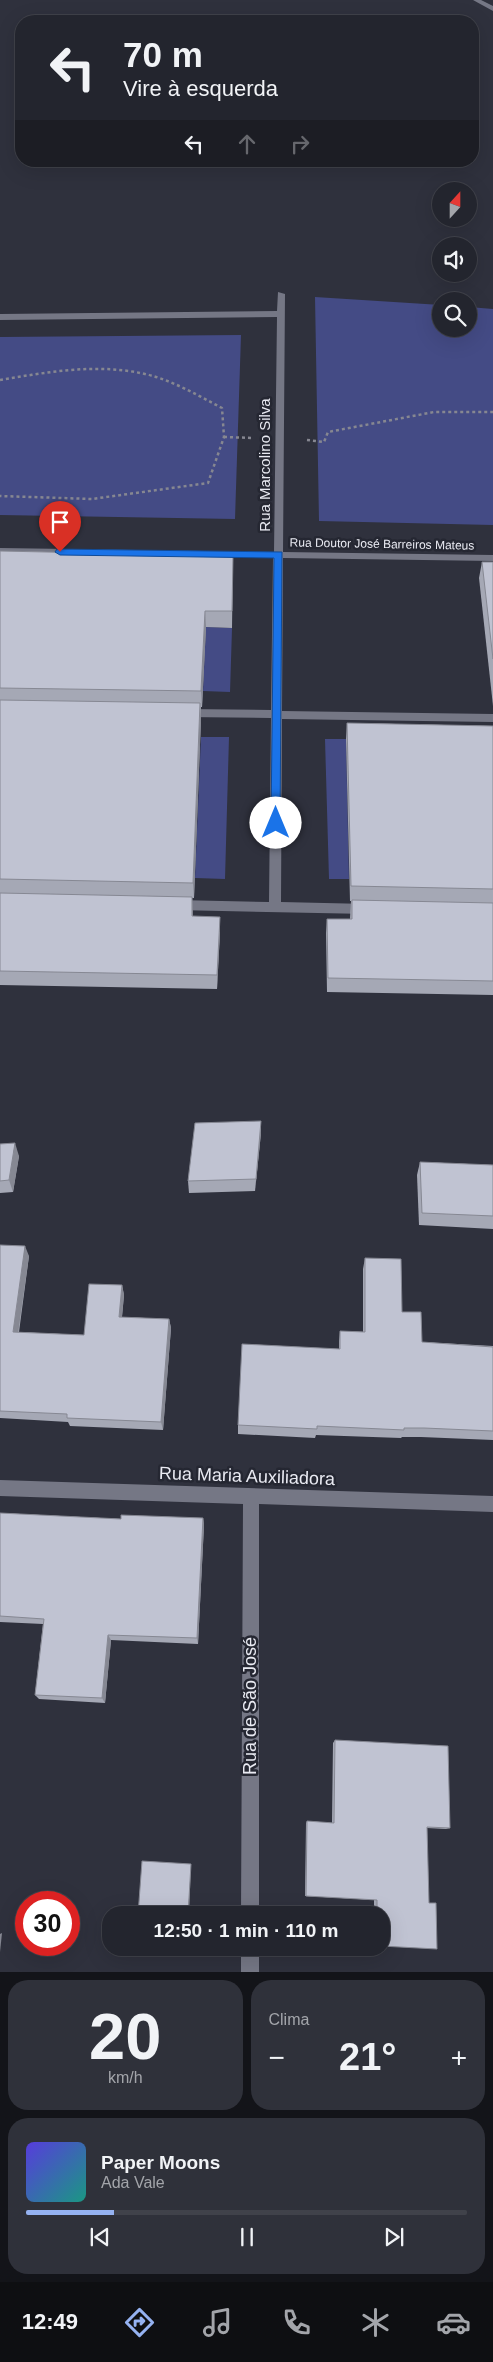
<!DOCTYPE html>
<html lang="pt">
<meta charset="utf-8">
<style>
:root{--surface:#23252e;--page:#2f313a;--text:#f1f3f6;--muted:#a3a5aa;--line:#40424a;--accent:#95b2f1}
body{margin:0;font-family:Arial,sans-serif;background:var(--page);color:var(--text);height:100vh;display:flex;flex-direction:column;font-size:19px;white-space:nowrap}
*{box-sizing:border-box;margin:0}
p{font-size:16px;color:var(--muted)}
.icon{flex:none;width:28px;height:28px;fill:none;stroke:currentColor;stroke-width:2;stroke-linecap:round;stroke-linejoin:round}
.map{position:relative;height:1972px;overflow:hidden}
.sheet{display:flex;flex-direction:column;gap:8px;padding:8px;background:#131419;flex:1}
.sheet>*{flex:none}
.guide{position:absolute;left:15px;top:15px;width:464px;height:152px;border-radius:20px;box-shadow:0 5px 20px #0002,0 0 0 1px var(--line);background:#23252e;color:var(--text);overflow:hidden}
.needle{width:32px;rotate:21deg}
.controls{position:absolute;left:432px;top:182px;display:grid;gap:10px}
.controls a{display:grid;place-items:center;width:45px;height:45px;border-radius:50%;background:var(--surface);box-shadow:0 5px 20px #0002,0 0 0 1px var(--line);font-size:25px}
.speed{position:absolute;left:15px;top:1891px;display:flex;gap:10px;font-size:25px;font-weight:700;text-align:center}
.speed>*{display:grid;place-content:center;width:65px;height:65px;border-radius:50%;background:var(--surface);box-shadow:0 5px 20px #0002,0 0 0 1px var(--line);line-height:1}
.speed .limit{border:8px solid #d22;background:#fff;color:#111}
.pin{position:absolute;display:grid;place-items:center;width:42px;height:42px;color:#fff;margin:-51px -21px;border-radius:50% 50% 50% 0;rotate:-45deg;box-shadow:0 0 5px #0007}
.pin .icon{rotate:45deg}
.me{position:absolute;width:55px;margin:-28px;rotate:0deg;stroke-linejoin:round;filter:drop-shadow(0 0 4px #0008)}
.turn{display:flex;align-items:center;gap:18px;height:105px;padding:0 25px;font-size:22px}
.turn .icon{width:65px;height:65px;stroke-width:2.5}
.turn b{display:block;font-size:35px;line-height:42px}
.lanes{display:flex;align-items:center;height:48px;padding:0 25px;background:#0003;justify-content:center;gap:25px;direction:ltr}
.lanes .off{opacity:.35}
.big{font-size:38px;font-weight:700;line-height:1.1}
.sheet .tile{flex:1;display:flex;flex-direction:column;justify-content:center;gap:8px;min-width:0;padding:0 18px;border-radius:20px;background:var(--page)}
.sheet .dial{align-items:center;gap:0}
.dial b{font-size:65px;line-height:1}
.song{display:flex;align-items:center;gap:15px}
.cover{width:60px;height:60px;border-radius:8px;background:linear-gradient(135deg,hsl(250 70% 55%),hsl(170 70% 35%))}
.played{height:5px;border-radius:2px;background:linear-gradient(90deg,var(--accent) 20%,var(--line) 20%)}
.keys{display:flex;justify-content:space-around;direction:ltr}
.heat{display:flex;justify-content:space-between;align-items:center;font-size:28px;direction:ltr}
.sheet .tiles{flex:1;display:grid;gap:8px;grid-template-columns:1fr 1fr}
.tile:last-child{grid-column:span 2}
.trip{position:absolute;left:102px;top:1906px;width:288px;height:50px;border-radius:20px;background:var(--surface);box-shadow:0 5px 20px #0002,0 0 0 1px var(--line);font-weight:700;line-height:50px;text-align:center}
.tab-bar{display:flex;height:80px;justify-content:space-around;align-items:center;background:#0e0f12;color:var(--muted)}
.tab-bar .icon{width:35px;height:35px}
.tab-bar .selected{color:var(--accent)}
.tab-bar b{font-size:22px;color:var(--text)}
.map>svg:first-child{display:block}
.green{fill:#444b85}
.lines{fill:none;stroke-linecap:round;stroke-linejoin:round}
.path{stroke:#868791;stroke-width:2.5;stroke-dasharray:3 3;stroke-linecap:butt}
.lane{fill:#757785;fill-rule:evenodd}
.street{fill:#757785;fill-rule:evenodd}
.wall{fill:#a5a8b5}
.shaded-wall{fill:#868893}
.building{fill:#c0c3d2;stroke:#868893}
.route{fill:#1a73e8;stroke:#114b97}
.labels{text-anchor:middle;stroke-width:5;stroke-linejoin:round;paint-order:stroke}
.far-street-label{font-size:12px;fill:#e9eaf2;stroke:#252732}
.street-label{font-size:15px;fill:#e9eaf2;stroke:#252732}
.near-street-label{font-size:18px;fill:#e9eaf2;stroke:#252732}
</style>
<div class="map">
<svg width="493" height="1972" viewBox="0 0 493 1972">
<rect width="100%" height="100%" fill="#2f313d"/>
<g class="green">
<polygon points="315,297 441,305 441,329 469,329 469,307 493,309 493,525 319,521"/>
<polygon points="241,335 235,519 0,515 0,337"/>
<polygon points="206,627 232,628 230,692 203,691"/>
<polygon points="201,737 229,737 225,879 195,878"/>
<polygon points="325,739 346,739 349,879 329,879"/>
</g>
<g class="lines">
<g class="path">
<path d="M 0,380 C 48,372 97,363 145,374 C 172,380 197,395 222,408 L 224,437 L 208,483 L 92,499 L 0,496"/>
<polyline points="224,437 254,438"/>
<polyline points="307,440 324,442 328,432 434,412 493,412"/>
</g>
<polygon class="lane" points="473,0 481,0 493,6 493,11"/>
<g class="street">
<polygon points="278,292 285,294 283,552 493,555 493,561 283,558 282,711 493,714 493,722 282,719 281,902 368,904 372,906 374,909 372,912 368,914 176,910 172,908 170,905 172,902 176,900 269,902 271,718 185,717 180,713 185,709 271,710 273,558 0,554 0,548 274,552 277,317 0,320 0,314 277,311"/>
<polygon points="0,1480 493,1496 493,1512 259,1504 259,1915 241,1915 243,1504 0,1496"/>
<rect x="241" y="1948" width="18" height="24"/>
</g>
</g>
<g class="wall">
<polygon points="0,551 233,556 232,628 206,627 202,707 201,707 201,719 194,898 192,898 193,916 220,932 217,989 0,985"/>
<polygon points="482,562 493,562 493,706 479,578"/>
<polygon points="347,723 493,726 493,995 327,992 326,933 327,919 350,919 351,901 350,901 346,739"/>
<polygon points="261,1121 261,1133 255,1191 189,1193 188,1181"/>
<polygon points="0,1144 19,1156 13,1192 0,1193"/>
<polygon points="420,1162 493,1165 493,1229 419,1225 417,1175"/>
<polygon points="0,1245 29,1256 19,1332 84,1335 122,1285 124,1295 122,1317 169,1319 171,1328 163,1430 70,1426 68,1422 0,1418"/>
<polygon points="365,1258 422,1342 493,1346 493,1440 421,1437 402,1437 401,1438 316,1435 315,1438 238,1434 238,1425 339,1349 339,1341 340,1331 363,1332 363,1269"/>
<polygon points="0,1513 121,1519 203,1518 204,1525 198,1644 111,1640 105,1703 39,1699 35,1695 43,1624 0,1622"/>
<polygon points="335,1740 450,1828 446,1829 427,1828 381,1915 374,1915 374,1900 305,1896 306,1823 307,1821 332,1823 333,1743"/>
</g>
<g class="shaded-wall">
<polygon points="205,611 206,627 202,707 201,691"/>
<polygon points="200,703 201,719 194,898 193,883"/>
<polygon points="192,897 193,912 192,931"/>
<polygon points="220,917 220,932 217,989 217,975"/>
<polygon points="261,1121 261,1133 255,1191 256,1179"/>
<polygon points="15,1143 19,1156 13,1192 9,1180"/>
<polygon points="25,1246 29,1256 17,1341 13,1332"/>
<polygon points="122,1285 124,1295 121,1326 119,1317"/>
<polygon points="169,1319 171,1328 163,1430 161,1422"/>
<polygon points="203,1518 204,1525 198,1644 197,1638"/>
<polygon points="108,1635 111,1640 105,1703 102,1698"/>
<polygon points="191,1864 189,1915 188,1915"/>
<polygon points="2,1933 0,1952 0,1934"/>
</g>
<g class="building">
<polygon points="0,551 233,556 232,611 205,611 201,691 0,688"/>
<polygon points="482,562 493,562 493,659"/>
<polygon points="0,700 200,703 193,883 0,879"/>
<polygon points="347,723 493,726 493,889 351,886"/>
<polygon points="0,893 192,897 192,916 220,917 217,975 0,971"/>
<polygon points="352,900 493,903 493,981 328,978 327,919 352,919"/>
<polygon points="261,1121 256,1179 188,1181 195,1123"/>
<polygon points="15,1143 9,1180 0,1181 0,1144"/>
<polygon points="420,1162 493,1165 493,1216 422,1213"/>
<polygon points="0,1245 25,1246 13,1332 84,1335 89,1284 122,1285 119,1317 169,1319 161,1422 67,1418 67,1414 0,1411"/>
<polygon points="365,1258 401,1259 402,1312 421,1312 422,1342 493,1347 493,1431 424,1428 404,1428 404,1430 317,1426 317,1429 238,1425 242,1344 340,1349 340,1331 365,1332"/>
<polygon points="0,1513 121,1519 121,1515 203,1518 197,1638 108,1635 102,1698 35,1695 44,1619 0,1616"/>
<polygon points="335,1740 448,1746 450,1828 427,1827 429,1903 436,1903 437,1949 381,1946 381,1915 377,1915 377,1900 306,1896 307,1821 334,1823"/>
<polygon points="142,1861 191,1864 188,1915 138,1915"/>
</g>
<polygon class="route" points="57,549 282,552 280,825 276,827 271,823 274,558 60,555 55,552"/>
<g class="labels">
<g class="far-street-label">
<text transform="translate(382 544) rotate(1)" y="4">Rua Doutor José Barreiros Mateus</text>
</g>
<g class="street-label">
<text transform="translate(265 465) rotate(-90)" y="5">Rua Marcolino Silva</text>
</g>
<g class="near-street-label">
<text transform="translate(247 1476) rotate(2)" y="6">Rua Maria Auxiliadora</text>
<text transform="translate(250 1706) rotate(-90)" y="6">Rua de São José</text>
</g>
</g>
</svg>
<div class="controls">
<a><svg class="needle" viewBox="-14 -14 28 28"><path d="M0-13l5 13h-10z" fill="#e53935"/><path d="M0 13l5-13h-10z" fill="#a3a5aa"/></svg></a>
<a><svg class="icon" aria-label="sound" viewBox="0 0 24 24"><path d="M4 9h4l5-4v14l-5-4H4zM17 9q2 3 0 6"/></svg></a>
<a><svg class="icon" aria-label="search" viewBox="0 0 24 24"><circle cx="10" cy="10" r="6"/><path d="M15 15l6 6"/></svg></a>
</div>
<div class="speed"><div class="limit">30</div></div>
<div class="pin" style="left:60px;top:552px;background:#d93025"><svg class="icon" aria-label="arrive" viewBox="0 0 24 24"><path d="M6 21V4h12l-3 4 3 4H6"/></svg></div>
<svg class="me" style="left:276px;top:823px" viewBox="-20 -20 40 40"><circle r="19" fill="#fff"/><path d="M0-13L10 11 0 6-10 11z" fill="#1a73e8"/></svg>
<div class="trip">12:50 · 1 min · 110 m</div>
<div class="guide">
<div class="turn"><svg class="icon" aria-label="left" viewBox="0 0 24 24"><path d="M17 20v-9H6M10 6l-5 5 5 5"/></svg><div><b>70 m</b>Vire à esquerda</div></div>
<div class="lanes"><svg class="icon" aria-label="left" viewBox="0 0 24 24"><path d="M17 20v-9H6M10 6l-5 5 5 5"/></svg><svg class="icon off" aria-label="ahead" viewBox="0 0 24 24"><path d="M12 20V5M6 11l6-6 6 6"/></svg><svg class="icon off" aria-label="right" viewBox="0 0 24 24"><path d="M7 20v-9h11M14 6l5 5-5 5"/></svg></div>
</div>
</div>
<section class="sheet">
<div class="tiles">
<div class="tile dial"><b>20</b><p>km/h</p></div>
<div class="tile"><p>Clima</p>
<div class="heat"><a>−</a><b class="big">21°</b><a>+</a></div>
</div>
<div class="tile">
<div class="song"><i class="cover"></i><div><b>Paper Moons</b><p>Ada Vale</p></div></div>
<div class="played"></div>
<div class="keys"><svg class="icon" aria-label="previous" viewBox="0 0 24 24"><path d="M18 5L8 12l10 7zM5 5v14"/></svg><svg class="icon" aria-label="pause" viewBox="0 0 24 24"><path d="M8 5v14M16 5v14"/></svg><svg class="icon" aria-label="next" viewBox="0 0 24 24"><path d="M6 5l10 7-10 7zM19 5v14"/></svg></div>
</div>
</div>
</section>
<nav class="tab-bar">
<b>12:49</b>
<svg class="icon selected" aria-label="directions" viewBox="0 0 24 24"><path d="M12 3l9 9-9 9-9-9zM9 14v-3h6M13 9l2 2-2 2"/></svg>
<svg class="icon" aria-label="music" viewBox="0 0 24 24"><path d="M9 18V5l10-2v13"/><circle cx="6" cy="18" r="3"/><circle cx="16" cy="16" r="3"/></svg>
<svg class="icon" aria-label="phone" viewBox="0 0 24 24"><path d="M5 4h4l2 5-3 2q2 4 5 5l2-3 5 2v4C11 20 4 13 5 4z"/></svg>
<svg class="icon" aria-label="climate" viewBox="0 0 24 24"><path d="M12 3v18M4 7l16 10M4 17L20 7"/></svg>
<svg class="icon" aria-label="car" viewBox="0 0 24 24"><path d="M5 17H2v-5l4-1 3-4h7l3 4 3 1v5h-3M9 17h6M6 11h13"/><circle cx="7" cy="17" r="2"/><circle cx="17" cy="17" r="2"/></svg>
</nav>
